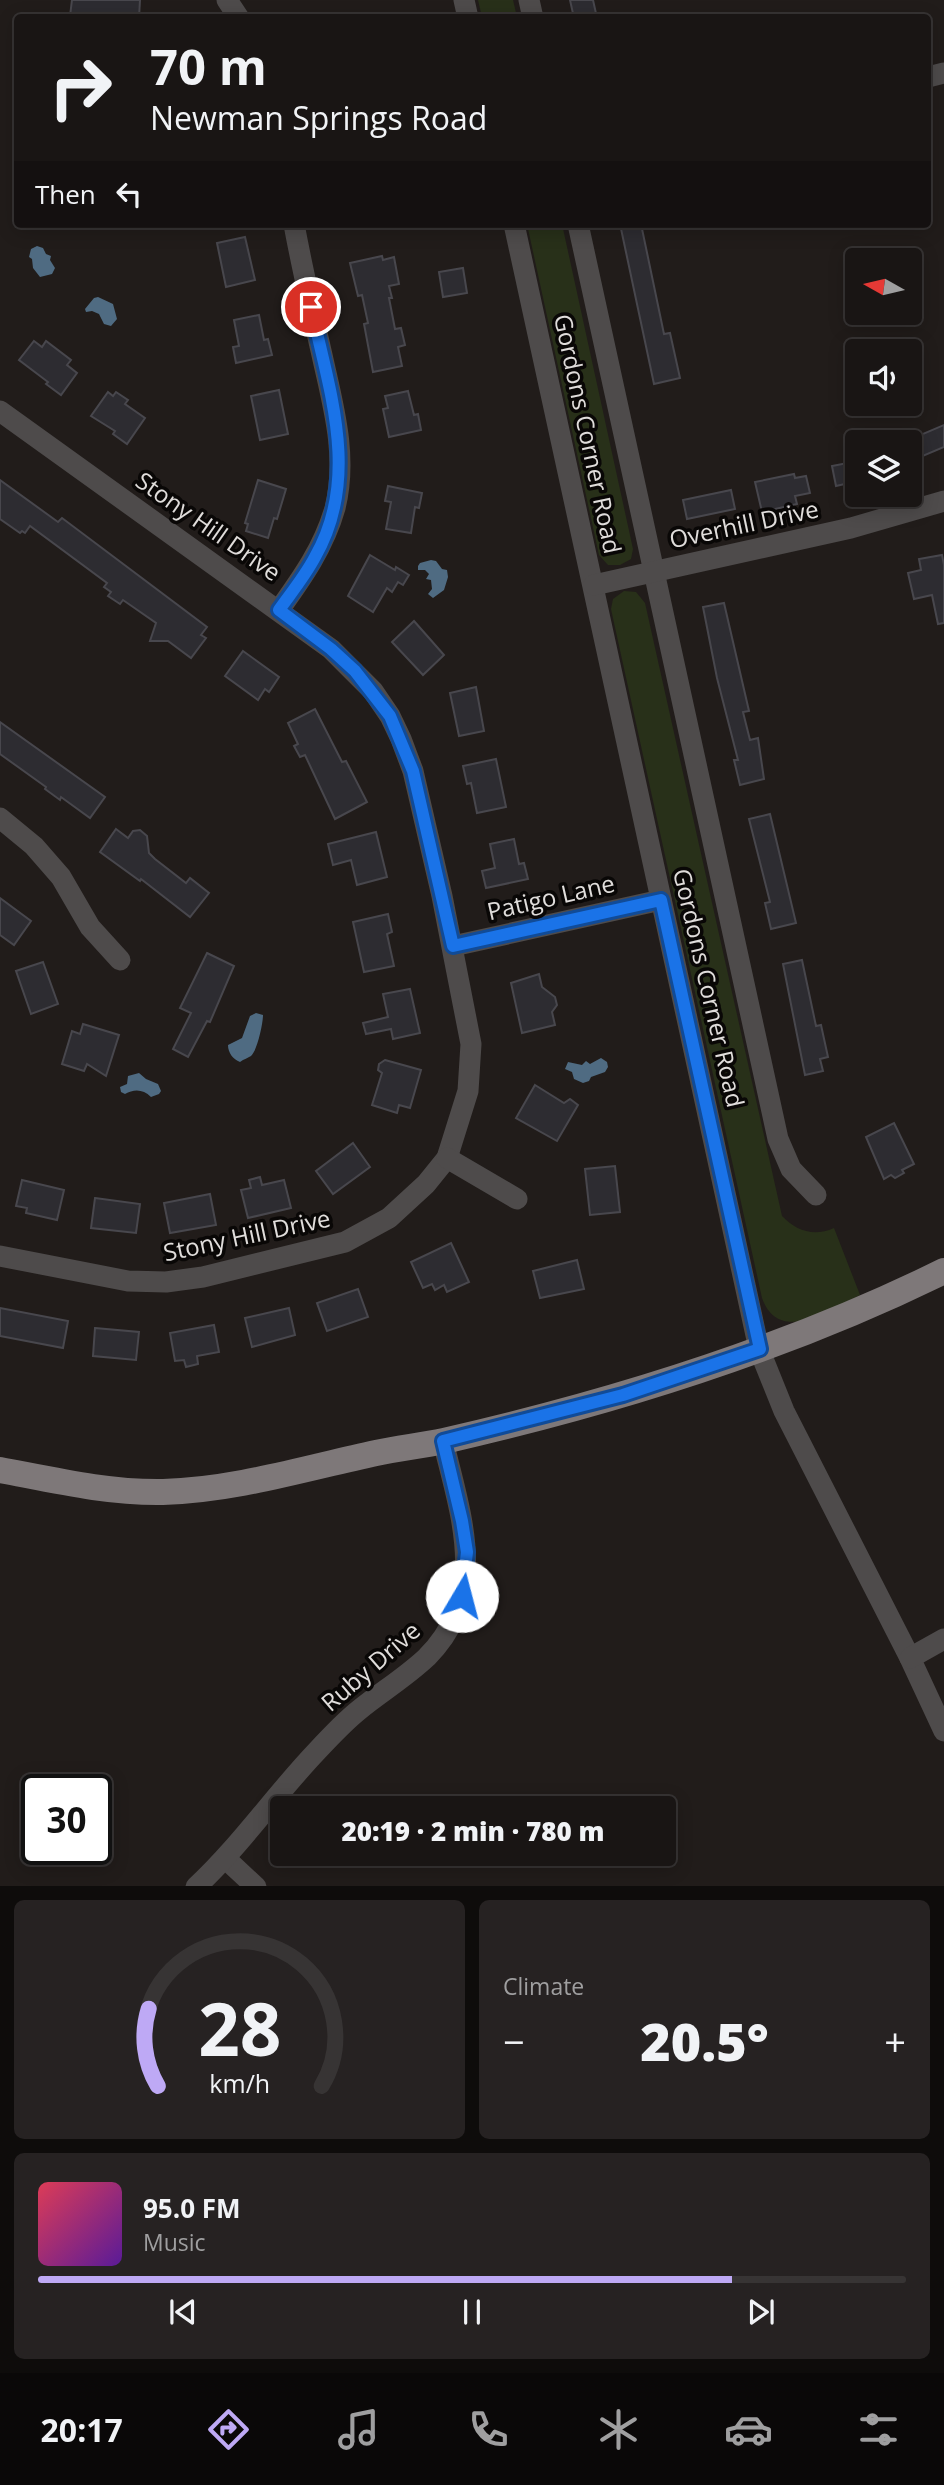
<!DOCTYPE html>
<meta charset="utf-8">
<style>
:root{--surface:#191514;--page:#262222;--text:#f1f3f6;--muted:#9f9fa0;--line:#373434;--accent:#bea9f5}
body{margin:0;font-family:"Open Sans",sans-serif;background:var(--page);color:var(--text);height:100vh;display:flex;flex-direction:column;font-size:26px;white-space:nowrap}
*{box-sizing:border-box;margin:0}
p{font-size:23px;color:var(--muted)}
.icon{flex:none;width:38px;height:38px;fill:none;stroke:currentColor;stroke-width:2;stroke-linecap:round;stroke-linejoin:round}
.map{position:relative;height:1886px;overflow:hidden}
.panel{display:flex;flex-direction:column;gap:14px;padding:14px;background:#0e0c0b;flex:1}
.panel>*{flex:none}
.hud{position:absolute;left:14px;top:14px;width:917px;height:214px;border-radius:7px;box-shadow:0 4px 18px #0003,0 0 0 2px var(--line);background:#191514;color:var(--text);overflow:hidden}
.needle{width:46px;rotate:278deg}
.tools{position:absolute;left:845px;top:248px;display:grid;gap:14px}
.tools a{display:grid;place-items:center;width:77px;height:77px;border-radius:7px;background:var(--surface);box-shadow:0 4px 18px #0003,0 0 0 2px var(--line);font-size:35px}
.speed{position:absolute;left:21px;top:1774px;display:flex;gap:14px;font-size:35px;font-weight:700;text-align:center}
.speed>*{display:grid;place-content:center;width:91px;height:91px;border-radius:50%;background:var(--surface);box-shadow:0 4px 18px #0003,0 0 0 2px var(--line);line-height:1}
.speed .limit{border:4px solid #111;border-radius:10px;background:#fff;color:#111}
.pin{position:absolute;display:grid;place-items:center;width:60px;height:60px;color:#fff;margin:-30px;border:4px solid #fff;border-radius:50%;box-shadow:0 2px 7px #0007}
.me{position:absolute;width:77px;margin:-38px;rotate:8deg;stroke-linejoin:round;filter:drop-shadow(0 0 5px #0008)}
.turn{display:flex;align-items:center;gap:24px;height:147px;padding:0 21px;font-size:32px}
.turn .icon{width:91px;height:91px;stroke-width:2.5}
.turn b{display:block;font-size:49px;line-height:60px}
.then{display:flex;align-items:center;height:66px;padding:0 21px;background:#0003;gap:14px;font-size:26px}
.big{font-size:52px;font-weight:800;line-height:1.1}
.panel .widget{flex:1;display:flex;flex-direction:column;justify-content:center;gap:10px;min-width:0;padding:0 24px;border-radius:10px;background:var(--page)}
.panel .dial{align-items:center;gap:0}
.dial svg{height:182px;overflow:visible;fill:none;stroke:var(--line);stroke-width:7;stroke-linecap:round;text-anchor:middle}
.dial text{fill:var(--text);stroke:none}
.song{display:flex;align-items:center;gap:21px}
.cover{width:84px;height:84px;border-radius:10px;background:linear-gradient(135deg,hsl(350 70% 55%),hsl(270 70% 35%))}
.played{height:7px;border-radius:4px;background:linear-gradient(90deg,var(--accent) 80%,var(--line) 80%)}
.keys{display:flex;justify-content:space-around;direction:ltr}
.heat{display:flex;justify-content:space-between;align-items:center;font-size:38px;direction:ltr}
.panel .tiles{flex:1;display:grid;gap:14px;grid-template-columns:1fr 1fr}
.widget:last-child{grid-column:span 2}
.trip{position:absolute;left:270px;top:1796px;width:406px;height:70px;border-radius:7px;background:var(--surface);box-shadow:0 4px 18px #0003,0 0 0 2px var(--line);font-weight:800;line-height:70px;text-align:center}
.dock{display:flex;height:112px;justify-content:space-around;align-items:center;background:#0a0808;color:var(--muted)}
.dock .icon{width:49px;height:49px}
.dock .current{color:var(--accent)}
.dock b{font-size:32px;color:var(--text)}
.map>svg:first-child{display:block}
.green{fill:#283019}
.water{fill:#4f6b82}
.building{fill:#2d2c31;stroke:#48474d;stroke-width:2}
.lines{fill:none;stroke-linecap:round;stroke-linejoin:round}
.minor{stroke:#4e4b4b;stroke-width:21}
.major{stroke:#7e7879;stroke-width:26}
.route-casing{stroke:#114b97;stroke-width:18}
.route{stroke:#1a73e8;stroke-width:12}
.labels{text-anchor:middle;stroke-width:7;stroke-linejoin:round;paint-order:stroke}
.street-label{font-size:24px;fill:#e0dddb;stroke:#090706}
</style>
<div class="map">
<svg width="944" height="1887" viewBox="0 0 944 1887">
<rect width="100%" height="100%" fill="#211c1a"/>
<g class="green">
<polygon points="478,0 513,0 517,17 482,17"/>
<polygon points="527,224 562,224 633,549 631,559 620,565 608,565 599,555"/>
<path d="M 624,591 L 636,592 L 645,603 L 782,1216 C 796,1231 814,1237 834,1228 L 860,1295 C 831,1309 779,1346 762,1298 L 611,609 L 613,599 Z"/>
</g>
<g class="water">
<polygon points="37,246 43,248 46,254 51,256 50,260 55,268 52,274 40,277 33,268 32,259 29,257 31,249"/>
<polygon points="98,297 113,304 117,319 111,326 104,324 99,314 92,311 86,312 85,309 94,298"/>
<polygon points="431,560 436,561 442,569 447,570 448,577 444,590 433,598 428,594 432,589 431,580 426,579 429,574 425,570 418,570 418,566 420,563"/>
<path d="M 256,1013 L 263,1015 C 263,1024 257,1051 251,1056 C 248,1058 244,1059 240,1062 C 233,1059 228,1053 228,1045 L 242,1038 L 250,1016 Z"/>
<polygon points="601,1058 607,1062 608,1067 605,1072 591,1077 589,1081 583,1083 574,1079 572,1072 565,1069 568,1062 582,1065 586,1061 590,1064"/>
<path d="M 139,1073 L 146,1079 L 158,1084 L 161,1091 L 159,1094 L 151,1097 C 143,1089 134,1089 125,1094 L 121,1092 L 120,1087 L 127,1084 L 128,1076 Z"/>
</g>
<g class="building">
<polygon points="72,0 140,0 139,18 72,18 70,16"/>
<polygon points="570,0 593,0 597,18 574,18"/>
<polygon points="620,224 641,224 664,334 670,333 680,378 654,384"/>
<polygon points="245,237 255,280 226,287 217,243"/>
<polygon points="382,256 383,260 394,257 399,284 389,286 392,298 389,298 395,329 401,328 405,345 398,347 402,366 373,372 364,324 368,323 362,295 358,296 350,263"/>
<polygon points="463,268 467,293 443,297 439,272"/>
<polygon points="259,315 264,340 268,339 272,355 236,363 233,347 239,346 234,320"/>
<polygon points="34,341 42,347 46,341 71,360 67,365 77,373 61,395 46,384 48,382 19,360"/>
<polygon points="279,390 288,434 260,440 251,396"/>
<polygon points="408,391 414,415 418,414 421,430 389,437 383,409 388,408 385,396"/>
<polygon points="108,392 113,396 116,392 128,400 125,404 145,418 127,444 113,434 115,431 91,416"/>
<polygon points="944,425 944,447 918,458 911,439"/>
<polygon points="858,461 858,481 836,486 832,466"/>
<polygon points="794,474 795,478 806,476 810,493 795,496 797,504 762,512 755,482"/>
<polygon points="0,480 58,522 62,518 207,627 201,635 206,638 191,658 168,641 150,641 156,623 123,600 120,604 108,596 111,592 104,587 107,583 30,526 25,533 22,531 20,533 0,519"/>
<polygon points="258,480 286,489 277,519 274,518 268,538 246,531 248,524 245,523"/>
<polygon points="388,486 422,493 419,508 415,507 411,533 386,529 391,502 385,501"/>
<polygon points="731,490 735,509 687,519 683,500"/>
<polygon points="370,555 395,570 396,567 409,575 403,585 398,582 392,592 387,588 373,612 348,596"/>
<polygon points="942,555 944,565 944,623 938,624 932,595 914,599 908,573 921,570 919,559"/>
<polygon points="724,603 749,711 743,712 750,740 758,738 764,779 740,785 734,760 738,760 717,678 703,607"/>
<polygon points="414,621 444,655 423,675 392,642"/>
<polygon points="243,651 279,677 269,692 265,689 258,700 225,676"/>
<polygon points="476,687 484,731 459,736 450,693"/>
<polygon points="315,709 342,762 346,761 367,802 335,819 305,755 300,757 294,746 298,744 288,723"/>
<polygon points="0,722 105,797 90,818 61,797 60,800 45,789 46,787 0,754"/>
<polygon points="496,759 506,807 477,813 471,783 467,784 463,766"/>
<polygon points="770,814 796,923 771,929 765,903 770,902 749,819"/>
<polygon points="116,829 128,838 133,831 140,830 147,836 149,853 155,859 186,883 190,878 209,893 190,917 141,879 140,881 100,852"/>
<polygon points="376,832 387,877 357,885 351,860 333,865 328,844"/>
<polygon points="514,839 519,864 524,863 528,879 486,888 482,871 495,868 490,844"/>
<polygon points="0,898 31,921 14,945 0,935"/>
<polygon points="388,914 392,932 387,934 394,966 364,972 353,922"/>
<polygon points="207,953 234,966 210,1022 207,1021 188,1057 173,1049 191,1013 180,1008"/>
<polygon points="802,960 816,1026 821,1025 828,1057 820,1059 823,1071 805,1075 783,964"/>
<polygon points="43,962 58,1004 31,1014 16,971"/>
<polygon points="539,974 542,987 555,997 557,1005 552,1012 555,1025 522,1033 511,983"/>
<polygon points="410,989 420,1033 393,1039 391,1029 366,1034 363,1023 388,1017 383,994"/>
<polygon points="83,1024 119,1035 106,1076 87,1064 84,1071 62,1064 72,1031 80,1034"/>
<polygon points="385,1060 421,1070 410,1108 399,1105 397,1113 372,1105 382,1073 378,1070 379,1064"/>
<polygon points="535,1085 564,1103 570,1099 578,1105 557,1141 516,1118"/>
<polygon points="894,1123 914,1164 902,1170 904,1173 895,1178 891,1175 884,1179 866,1137"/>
<polygon points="353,1143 370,1167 333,1194 316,1171"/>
<polygon points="615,1166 620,1212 590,1215 585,1169"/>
<polygon points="260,1177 262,1185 284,1180 291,1208 248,1218 241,1190 251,1188 249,1180"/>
<polygon points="22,1180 64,1190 57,1220 26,1213 27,1208 16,1206"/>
<polygon points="210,1194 216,1225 170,1233 164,1203"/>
<polygon points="95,1198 140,1204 136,1233 91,1228"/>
<polygon points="451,1243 469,1282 447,1292 444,1285 435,1290 432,1284 423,1288 411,1262"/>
<polygon points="577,1260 584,1289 540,1298 533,1271"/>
<polygon points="358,1289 368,1317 327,1331 317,1303"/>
<polygon points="0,1308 68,1321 63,1348 0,1336"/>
<polygon points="289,1308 295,1335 252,1347 245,1318"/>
<polygon points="214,1325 219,1352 197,1356 198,1364 186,1367 184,1360 175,1361 170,1333"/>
<polygon points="95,1328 139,1332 136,1360 93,1356"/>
</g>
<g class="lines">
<g class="minor">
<polyline points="227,0 239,18"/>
<polyline points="464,0 468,18"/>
<polyline points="529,0 533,18"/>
<polyline points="928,77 944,73"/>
<polyline points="514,224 759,1349 784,1411 910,1658 944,1731"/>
<polyline points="578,224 778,1139 791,1169 816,1195"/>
<polyline points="0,411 331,649 373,691 390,716 401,739 413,771 442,896 471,1044 468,1091 447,1158 426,1184 389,1218 345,1242 203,1277 166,1282 128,1281 0,1256"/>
<polyline points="594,585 851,528 944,501"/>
<path d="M 279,610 C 302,578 324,547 335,508 C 348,456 333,405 322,355 C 312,311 302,268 294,224"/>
<polyline points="0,818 34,846 61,877 90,927 120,960"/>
<polyline points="453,946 661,900"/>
<polyline points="447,1158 517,1199"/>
<polyline points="910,1658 944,1639"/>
<polyline points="226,1859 256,1887"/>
<path d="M 196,1887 C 241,1845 275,1795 317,1751 C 330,1737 344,1722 359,1710 C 381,1692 406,1677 427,1657 C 490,1594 461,1516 443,1441"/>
</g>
<path class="major" d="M 0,1470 C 53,1480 108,1493 163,1492 C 235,1490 306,1468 376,1453 C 398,1448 421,1446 444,1441 C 615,1402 786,1349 944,1271"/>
</g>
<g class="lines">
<defs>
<path id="route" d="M 311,307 C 329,390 361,477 315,557 C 305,576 291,593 279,610 L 331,649 L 355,671 L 390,716 L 413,771 L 453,946 L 661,900 L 760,1349 L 623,1395 L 443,1441 L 462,1521 L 467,1552 L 462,1596"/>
</defs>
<use href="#route" class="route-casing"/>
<use href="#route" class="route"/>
</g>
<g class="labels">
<g class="street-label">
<text transform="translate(587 434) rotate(78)" y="8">Gordons Corner Road</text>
<text transform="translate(744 525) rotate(-12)" y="8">Overhill Drive</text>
<text transform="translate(208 527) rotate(35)" y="8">Stony Hill Drive</text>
<text transform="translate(551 898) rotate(-13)" y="8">Patigo Lane</text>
<text transform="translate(708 988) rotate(77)" y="8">Gordons Corner Road</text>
<text transform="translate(247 1236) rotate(-12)" y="8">Stony Hill Drive</text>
<text transform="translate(371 1667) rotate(-41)" y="8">Ruby Drive</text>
</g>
</g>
</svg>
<div class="tools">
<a><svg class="needle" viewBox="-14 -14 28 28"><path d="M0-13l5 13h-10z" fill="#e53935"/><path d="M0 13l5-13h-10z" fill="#9f9fa0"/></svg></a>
<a><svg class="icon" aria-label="sound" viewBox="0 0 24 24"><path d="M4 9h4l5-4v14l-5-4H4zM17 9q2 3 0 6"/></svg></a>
<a><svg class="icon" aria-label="layers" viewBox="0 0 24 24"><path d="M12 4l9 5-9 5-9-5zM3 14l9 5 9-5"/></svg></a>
</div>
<div class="speed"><div class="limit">30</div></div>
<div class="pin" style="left:311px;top:307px;background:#d93025"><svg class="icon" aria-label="arrive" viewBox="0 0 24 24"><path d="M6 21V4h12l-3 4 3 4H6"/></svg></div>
<svg class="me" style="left:462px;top:1596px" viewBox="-20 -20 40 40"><circle r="19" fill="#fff"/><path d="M0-13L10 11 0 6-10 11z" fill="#1a73e8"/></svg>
<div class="trip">20:19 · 2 min · 780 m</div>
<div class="hud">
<div class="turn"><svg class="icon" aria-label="right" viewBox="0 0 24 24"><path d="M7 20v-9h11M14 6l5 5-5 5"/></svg><div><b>70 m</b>Newman Springs Road</div></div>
<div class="then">Then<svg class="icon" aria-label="left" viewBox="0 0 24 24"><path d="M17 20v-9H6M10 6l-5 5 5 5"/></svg></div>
</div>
</div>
<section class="panel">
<div class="tiles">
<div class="widget dial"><svg viewBox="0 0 100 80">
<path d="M14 69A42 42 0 1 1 86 69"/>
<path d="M14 69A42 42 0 0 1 10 35" stroke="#bea9f5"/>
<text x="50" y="56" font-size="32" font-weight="700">28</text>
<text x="50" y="72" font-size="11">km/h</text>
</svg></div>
<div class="widget"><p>Climate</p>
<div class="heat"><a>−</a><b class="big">20.5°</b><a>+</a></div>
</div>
<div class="widget">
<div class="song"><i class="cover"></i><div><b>95.0 FM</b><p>Music</p></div></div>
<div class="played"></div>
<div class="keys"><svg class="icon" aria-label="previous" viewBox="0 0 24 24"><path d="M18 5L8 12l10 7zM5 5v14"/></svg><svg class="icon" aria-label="pause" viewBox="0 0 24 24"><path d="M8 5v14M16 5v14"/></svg><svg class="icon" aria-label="next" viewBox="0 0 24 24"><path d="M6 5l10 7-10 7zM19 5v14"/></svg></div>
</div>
</div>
</section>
<nav class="dock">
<b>20:17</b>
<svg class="icon current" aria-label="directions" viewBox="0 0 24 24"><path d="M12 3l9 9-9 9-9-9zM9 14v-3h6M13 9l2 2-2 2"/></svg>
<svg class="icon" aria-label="music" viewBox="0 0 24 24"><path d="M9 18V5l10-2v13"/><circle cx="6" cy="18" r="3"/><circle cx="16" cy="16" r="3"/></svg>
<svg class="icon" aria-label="phone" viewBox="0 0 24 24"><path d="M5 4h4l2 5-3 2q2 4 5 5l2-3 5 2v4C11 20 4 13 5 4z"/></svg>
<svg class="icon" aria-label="climate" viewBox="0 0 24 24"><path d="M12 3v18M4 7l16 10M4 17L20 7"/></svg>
<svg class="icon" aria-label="car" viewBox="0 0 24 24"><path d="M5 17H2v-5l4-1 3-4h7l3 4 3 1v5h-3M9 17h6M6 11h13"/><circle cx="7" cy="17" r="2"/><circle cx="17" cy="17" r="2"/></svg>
<svg class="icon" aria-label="filters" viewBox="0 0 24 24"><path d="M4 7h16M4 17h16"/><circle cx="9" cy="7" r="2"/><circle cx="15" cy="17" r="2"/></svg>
</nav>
